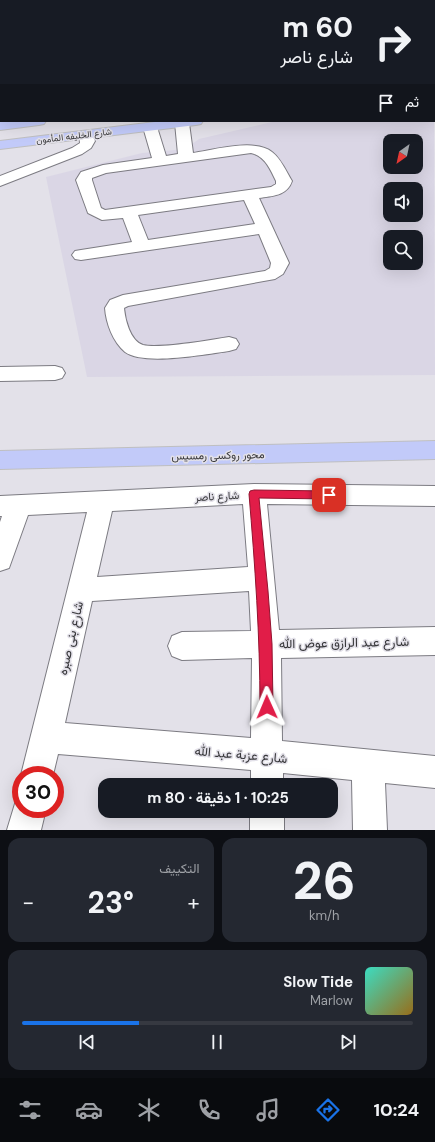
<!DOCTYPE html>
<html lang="ar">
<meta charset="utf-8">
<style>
:root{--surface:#171b24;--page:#242831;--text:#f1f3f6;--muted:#9ea1a6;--line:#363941;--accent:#1a73e8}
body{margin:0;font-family:"DM Sans",Vazirmatn,sans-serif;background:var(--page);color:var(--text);direction:rtl;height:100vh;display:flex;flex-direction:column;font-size:15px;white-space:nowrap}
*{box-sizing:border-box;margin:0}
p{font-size:13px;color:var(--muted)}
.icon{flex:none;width:22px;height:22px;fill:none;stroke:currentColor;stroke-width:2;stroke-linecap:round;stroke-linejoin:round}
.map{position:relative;height:830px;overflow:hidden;direction:ltr}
.panel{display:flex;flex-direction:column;gap:8px;padding:8px;background:#0d0f14;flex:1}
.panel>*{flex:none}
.hud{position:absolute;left:0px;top:0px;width:435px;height:122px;box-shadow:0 4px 16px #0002;direction:rtl;background:#171b24;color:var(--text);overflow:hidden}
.needle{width:26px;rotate:213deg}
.tools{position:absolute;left:383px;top:134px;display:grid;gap:8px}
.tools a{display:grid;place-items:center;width:40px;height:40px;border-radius:8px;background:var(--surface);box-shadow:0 4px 16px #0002;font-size:20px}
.speed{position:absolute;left:12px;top:766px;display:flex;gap:8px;font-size:20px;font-weight:700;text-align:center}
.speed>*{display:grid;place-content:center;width:52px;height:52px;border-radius:50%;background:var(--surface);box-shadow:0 4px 16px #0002;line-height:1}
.speed .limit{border:6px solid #d22;background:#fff;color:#111}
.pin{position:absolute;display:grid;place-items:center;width:34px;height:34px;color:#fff;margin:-17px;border-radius:8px;box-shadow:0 2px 6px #0006}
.me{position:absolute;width:44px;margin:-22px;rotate:359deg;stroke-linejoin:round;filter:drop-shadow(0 0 3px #0008)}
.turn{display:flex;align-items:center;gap:14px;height:84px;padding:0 16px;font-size:18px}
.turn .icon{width:52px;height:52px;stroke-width:2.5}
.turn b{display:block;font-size:28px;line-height:34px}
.then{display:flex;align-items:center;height:38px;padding:0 16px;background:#0003;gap:8px;font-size:15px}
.big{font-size:30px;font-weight:700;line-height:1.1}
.panel .widget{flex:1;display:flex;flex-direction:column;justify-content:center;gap:6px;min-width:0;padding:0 14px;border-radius:12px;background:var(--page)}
.panel .dial{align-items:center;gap:0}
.dial b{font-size:52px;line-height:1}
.song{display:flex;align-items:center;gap:12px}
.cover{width:48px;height:48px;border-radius:6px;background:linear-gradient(135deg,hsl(170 70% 55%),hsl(40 70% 35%))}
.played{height:4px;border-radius:2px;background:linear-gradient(90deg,var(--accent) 30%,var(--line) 30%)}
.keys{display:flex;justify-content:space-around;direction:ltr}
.heat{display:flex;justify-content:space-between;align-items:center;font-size:22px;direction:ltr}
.panel .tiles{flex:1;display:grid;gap:8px;grid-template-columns:1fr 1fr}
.widget:last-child{grid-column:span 2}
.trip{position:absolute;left:98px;top:778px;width:240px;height:40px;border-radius:12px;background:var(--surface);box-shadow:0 4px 16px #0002;font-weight:700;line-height:40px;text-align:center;direction:rtl}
.tabs{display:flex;height:64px;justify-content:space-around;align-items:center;background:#090b0e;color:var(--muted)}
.tabs .icon{width:28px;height:28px}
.tabs .selected{color:var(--accent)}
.tabs b{font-size:18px;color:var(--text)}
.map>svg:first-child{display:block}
.built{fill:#dad6e5;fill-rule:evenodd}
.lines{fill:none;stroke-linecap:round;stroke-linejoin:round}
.minor-casing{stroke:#7c7b82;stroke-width:2}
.major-casing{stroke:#bfbfc0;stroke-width:2}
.minor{fill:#fff;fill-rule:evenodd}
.major{fill:#c2caf9;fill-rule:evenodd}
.route{fill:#e11d48;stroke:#92132f}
.labels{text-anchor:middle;stroke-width:3;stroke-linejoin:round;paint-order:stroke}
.far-street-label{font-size:9px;fill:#37373a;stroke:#e3e1e9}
.street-label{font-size:11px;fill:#37373a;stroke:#e3e1e9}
.near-street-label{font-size:13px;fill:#37373a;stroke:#e3e1e9}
</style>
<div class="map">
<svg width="435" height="830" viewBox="0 0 435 830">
<rect width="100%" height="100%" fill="#e3e1e9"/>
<g class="built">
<polygon points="0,0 353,0 354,1 1,1 0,117"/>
<path d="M 434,101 L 435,375 L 87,377 L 46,177 L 142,153 L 185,149 L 199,139 L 272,122 L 434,121 ZM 390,141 L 416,141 L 416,167 L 390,167 ZM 390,189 L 416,189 L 416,215 L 390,215 ZM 390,237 L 416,237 L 416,263 L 390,263 Z"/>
</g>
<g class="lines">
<defs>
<g id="minor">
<polygon points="1,0 11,0 12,1 2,1"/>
<rect x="24" y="0" width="10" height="1"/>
<polygon points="197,0 207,0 208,1 198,1"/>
<polygon points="360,0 370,0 371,1 361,1"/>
<polygon points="390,0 400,0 401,1 391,1"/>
<polygon points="418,0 429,0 430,1 419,1"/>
<rect x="434" y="26" width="1" height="7"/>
<rect x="434" y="51" width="1" height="6"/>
<polygon points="1,55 1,63 0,64 0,56"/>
<rect x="0" y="94" width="1" height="8"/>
<path d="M 177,121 L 187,121 L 189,123 L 193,153 C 214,150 255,138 272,152 C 281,159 286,171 292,181 C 287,196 272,196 259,198 L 289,263 L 283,274 L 275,279 L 128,306 L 124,308 C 125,319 130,341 143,345 C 160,349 210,340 229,337 L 236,339 L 239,344 L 236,349 L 229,351 C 206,354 144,366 125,352 C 113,342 106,323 105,308 L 110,300 L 123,295 L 265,271 L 270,268 L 271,263 L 259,234 L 81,260 L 75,259 L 72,255 L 75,251 L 81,250 L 132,242 L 123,218 L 102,220 L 88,213 L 76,180 L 81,172 L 103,165 L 152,158 L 143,127 L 145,124 L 150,123 L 155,124 L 157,127 L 166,156 L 178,154 L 175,123 ZM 251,153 C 265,156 270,169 276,181 L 276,184 L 271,187 L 105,210 L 101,208 L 92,180 L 92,178 L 106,173 ZM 244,200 L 255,224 L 148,240 L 138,215 Z"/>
<polygon points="86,131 91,132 95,141 91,148 82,154 0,186 0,176 72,148 80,143 79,135 81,132"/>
<polygon points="55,366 62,368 65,373 62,378 55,380 0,381 0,367"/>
<path d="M 254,484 L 435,486 L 435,506 L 267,504 L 279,630 L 435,627 L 435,655 L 281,658 L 282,741 L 435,756 L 435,788 L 385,783 L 387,830 L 353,830 L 352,780 L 283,773 L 283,785 L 251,785 L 251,770 L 58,754 L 53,775 L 21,775 L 87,512 L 28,515 L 9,568 L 0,571 L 0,522 L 2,516 L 0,516 L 0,496 ZM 243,504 L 248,567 L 97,577 L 112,511 ZM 249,591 L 251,631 L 182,632 L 172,636 L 168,646 L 172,656 L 182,660 L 252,658 L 251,738 L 65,723 L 92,601 Z"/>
<polygon points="21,796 21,809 46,809 41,830 7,830 17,797"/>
<rect x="250" y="811" width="34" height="19"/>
</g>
<g id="major">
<rect x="434" y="69" width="1" height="8"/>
<rect x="434" y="88" width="1" height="8"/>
<polygon points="7,121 46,121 44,124 39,125 0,130 0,122"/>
<polygon points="163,121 203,121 201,124 196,125 0,149 0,141"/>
<polygon points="435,441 435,459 0,469 0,451"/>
</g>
</defs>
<use href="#minor" class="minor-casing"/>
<use href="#major" class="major-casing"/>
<use href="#minor" class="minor"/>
<use href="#major" class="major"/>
</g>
<path class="route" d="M 254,490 L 329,491 L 333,492 L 334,495 L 333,498 L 329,499 L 259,498 L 268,591 L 272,644 L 273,707 L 271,712 L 267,714 L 262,712 L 260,707 C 260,636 255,565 249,494 L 250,491 Z"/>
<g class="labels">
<g class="far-street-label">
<text transform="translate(74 136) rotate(-7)" y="3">شارع الخليفه المأمون</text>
</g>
<g class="street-label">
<text transform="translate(218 455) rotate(-1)" y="4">محور روكسى رمسيس</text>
<text transform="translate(217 496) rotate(-3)" y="4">شارع ناصر</text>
</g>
<g class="near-street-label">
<text transform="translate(70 638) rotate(-77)" y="5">شارع بنى صبره</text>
<text transform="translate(344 642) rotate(-1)" y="5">شارع عبد الرازق عوض الله</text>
<text transform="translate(241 754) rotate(5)" y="5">شارع عزبة عبد الله</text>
</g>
</g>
</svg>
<div class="tools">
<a><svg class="needle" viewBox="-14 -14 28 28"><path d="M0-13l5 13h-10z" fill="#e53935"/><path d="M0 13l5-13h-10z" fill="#9ea1a6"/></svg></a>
<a><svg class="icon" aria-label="sound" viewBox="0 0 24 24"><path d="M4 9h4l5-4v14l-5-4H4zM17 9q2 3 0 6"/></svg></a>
<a><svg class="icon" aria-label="search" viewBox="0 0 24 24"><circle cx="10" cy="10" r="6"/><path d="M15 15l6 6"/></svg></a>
</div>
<div class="speed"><div class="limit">30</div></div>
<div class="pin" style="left:329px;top:495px;background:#d93025"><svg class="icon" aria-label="arrive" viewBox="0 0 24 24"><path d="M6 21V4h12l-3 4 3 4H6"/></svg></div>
<svg class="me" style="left:267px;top:707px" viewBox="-20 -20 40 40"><path d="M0-17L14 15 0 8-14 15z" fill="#e11d48" stroke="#fff" stroke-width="4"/></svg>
<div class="trip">10:25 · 1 دقيقة · 80 m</div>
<div class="hud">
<div class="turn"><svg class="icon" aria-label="right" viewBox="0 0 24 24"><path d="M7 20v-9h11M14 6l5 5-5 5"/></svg><div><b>60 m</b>شارع ناصر</div></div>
<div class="then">ثم<svg class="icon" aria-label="arrive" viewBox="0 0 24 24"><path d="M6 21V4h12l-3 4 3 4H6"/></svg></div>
</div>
</div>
<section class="panel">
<div class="tiles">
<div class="widget dial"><b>26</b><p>km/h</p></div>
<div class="widget"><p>التكييف</p>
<div class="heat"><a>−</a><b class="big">23°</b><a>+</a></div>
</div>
<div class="widget">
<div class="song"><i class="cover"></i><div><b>Slow Tide</b><p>Marlow</p></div></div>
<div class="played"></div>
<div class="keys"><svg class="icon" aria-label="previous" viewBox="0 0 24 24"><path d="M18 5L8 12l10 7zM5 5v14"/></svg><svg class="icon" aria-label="pause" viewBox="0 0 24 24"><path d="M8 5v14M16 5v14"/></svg><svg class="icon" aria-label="next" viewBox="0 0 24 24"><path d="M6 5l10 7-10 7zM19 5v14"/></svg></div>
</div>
</div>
</section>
<nav class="tabs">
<b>10:24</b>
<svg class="icon selected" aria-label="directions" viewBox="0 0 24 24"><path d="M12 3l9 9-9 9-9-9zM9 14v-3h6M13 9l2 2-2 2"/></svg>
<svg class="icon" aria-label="music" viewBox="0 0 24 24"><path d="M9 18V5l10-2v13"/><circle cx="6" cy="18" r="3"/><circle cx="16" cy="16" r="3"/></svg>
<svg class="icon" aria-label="phone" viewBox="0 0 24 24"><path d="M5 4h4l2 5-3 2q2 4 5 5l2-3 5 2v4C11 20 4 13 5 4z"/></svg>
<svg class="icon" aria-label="climate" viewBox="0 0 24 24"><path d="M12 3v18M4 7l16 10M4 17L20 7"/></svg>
<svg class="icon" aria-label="car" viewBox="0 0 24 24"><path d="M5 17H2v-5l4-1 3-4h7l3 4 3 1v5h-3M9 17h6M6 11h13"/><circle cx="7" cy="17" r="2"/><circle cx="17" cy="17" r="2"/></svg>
<svg class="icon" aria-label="filters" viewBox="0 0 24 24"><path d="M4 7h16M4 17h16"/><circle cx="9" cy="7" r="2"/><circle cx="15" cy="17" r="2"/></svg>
</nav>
